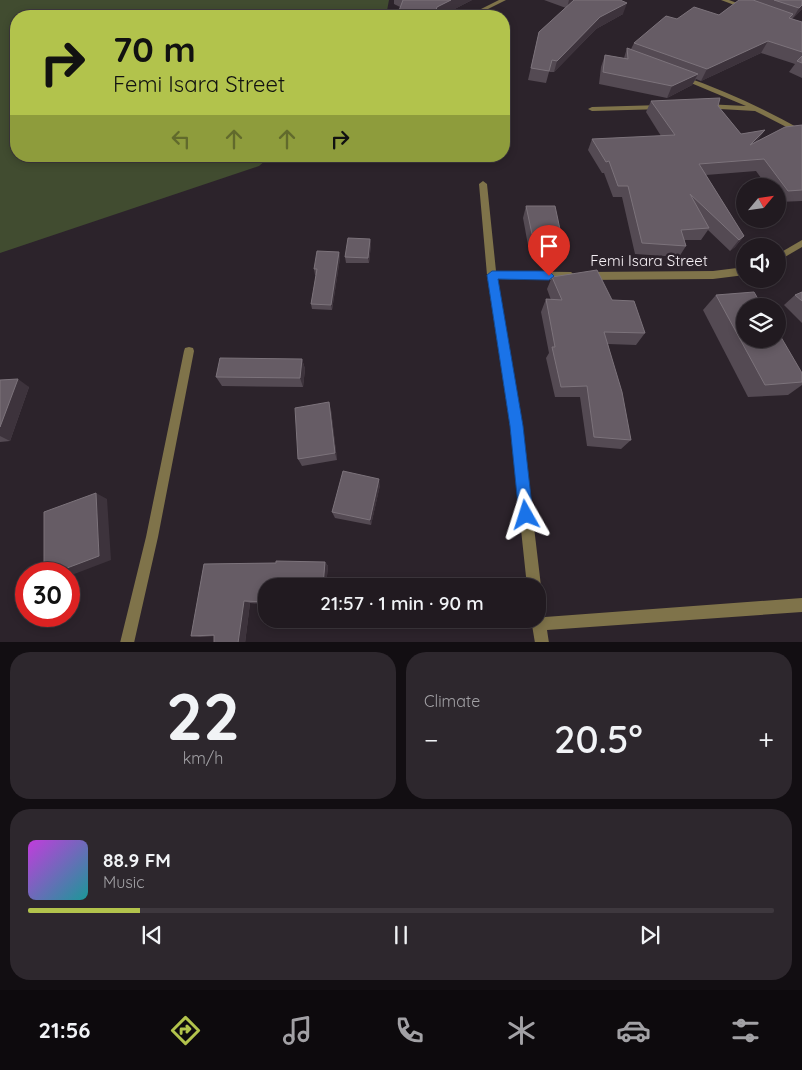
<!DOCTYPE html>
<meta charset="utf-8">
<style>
:root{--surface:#211a20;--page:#2d272d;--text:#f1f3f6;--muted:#a2a1a5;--line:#3e383e;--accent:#b2c34c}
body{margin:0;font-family:Quicksand,sans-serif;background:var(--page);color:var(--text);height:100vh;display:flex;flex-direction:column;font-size:19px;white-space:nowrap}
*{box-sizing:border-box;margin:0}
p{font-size:16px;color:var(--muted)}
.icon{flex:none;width:28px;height:28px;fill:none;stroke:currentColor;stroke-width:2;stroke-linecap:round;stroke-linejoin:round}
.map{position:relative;height:642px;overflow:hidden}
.details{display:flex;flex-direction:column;gap:10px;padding:10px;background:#120e12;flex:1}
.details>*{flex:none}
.guide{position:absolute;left:10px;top:10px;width:500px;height:152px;border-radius:20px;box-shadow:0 2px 8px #0003,0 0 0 1px var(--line);background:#b2c34c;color:#111;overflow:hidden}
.needle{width:32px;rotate:61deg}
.tools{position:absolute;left:736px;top:178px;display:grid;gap:10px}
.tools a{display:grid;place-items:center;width:50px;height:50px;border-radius:50%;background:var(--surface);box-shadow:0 2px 8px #0003,0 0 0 1px var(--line);font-size:25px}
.speed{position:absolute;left:15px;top:562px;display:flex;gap:10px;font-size:25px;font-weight:700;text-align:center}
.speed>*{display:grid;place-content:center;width:65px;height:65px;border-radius:50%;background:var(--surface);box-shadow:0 2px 8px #0003,0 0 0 1px var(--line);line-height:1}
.speed .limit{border:8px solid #d22;background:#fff;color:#111}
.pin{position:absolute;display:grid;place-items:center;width:42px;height:42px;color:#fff;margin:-51px -21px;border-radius:50% 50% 50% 0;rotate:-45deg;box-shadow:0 0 5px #0007}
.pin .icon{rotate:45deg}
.me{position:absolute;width:55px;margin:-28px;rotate:354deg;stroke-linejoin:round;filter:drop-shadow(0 0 4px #0008)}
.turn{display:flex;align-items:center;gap:18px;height:105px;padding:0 20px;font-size:22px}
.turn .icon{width:65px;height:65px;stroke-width:2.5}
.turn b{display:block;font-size:35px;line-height:42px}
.lanes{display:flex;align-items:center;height:48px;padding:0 20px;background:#0003;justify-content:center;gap:25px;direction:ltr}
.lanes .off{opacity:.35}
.big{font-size:38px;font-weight:600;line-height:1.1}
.details .tile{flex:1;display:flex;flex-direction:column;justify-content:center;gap:8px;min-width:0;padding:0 18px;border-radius:20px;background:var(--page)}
.details .dial{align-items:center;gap:0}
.dial b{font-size:65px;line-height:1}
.song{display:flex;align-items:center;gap:15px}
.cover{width:60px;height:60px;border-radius:8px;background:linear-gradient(135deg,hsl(290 70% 55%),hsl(180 70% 35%))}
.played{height:5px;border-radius:2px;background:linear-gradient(90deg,var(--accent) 15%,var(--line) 15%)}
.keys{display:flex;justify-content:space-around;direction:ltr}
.heat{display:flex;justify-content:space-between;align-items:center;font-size:28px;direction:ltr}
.details .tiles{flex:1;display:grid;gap:10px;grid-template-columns:1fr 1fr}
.tile:last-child{grid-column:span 2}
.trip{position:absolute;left:258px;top:578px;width:288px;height:50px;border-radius:20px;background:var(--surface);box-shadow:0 2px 8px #0003,0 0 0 1px var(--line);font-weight:600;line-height:50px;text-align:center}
.tabs{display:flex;height:80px;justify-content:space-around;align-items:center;background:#0d0a0d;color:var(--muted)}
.tabs .icon{width:35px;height:35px}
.tabs .active{color:var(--accent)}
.tabs b{font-size:22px;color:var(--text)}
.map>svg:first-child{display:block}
.green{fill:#414c30}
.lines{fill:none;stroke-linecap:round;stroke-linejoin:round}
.minor{fill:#7f734a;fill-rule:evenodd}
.wall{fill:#544a53}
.shaded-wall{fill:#3d333c}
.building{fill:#665c65;stroke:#7c737b}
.route{fill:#1a73e8;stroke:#114b97}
.labels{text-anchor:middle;stroke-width:5;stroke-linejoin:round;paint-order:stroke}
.street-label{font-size:15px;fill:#f6f0f5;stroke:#2c232b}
</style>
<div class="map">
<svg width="802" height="643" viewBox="0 0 802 643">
<rect width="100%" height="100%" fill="#2c232b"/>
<polygon class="green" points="0,0 389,0 386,16 16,16 16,156 271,156 259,166 0,253"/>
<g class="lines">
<g class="minor">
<polygon points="499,0 506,0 474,16 467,16"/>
<polygon points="721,0 729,0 750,8 745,9"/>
<path d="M 679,76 L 683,76 C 724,90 764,109 802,130 L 802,135 L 755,111 L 702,108 L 701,106 L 705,104 L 746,106 L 679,78 Z"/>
<polygon points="661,105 664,105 664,109 592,111 588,109 592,107"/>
<polygon points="483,181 487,184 496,271 571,272 576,276 571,280 497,279 522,426 541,586 539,591 536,592 536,586 527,586 510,426 487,275 479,184"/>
<polygon points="802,240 802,247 778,261 778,254"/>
<polygon points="745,267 745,275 713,279 586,280 581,276 586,272 713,271"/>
<polygon points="189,347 193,348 194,351 158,537 134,643 120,643 146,537 184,351 185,348"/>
<polygon points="536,595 541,597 545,617 802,598 802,612 547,630 549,643 535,643 531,619 536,619"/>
</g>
</g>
<g class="wall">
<polygon points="394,0 472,0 441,16 397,16 400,7 394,4"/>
<polygon points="544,0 620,0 623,14 596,29 554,72 549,72 546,83 528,80 539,32 566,8"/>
<polygon points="739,0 802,0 802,9 792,19 802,22 802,78 789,72 795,64 761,53 701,81 696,79 692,85 667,98 599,84 601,67 605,55 624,58 627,48 631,49 634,43 677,19 719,15"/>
<polygon points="651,101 718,106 741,134 765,130 757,141 802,125 802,201 778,202 778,186 767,186 756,171 706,175 744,236 735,247 730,251 708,230 701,240 684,240 686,246 679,257 635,254 622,197 613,197 604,173 602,173 588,150 592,139 661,136 646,112"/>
<polygon points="526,206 561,234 557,245 528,245 523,218"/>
<polygon points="370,239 371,244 369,263 346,263 345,257"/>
<polygon points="339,252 340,258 332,310 312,309 311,304 316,275 315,275 314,269"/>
<polygon points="552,277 612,300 645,333 636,345 608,344 631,440 621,449 587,446 580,397 555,397 546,358 549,353 541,312 546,299 551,300 547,289"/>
<polygon points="802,292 802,323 784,305 795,295"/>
<polygon points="716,295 802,373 802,385 788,395 748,397 703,310"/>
<polygon points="302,359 305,369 303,387 222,386 216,377"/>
<polygon points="0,380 29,387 10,441 0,442"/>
<polygon points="331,410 337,460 302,466 298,459"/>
<polygon points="380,485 371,525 335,518 332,512"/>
<polygon points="325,562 328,566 326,586 266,586 266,604 250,603 245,643 214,643 214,636 200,637 191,636 204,564"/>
</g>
<g class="shaded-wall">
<polygon points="451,0 472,0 441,16 434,16 437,7"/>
<polygon points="569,0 582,0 567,8"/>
<polygon points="627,3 623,14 596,29 554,72 557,61 600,17"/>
<polygon points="802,5 802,9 792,20 799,8"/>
<polygon points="768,41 761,53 701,81 707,69"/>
<polygon points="698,74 692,85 667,98 672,86"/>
<polygon points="765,130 756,142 750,145"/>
<polygon points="744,236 735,247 730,251 739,240"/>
<polygon points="370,239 371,244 369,263 368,258"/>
<polygon points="339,252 340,258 332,310 331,305"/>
<polygon points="302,359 305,369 303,387 300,378"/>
<polygon points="18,379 29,387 10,441 0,436 0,427"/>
<polygon points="329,402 331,410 337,460 335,453"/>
<polygon points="379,479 380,485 371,525 370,520"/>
<polygon points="96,493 107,499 111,560 69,576 69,574 51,574"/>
<polygon points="325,562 328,566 326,586 323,586"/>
<polygon points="244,601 250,603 245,643 238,643"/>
</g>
<g class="building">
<polygon points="403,0 451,0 437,7 434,16 397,16"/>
<polygon points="574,0 620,0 627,3 600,17 557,61 552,60 549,71 531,68 539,32"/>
<polygon points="739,0 753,0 793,14 789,18 802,22 802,52 768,41 707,69 634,43 666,16 677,19 694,7 719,15"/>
<polygon points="774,0 802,0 802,5 799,8"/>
<polygon points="627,48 698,74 672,86 603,72 605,55 628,59"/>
<polygon points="802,56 802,63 797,61"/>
<polygon points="720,98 718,106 741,134 765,130 750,145 785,127 802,125 802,190 788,191 764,159 699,164 744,236 739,240 690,194 709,228 681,230 686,246 642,243 628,186 618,186 609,161 606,162 592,139 675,135 651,101"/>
<polygon points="526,206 555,206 561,234 532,234"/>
<polygon points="348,238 370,239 368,258 345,257"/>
<polygon points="317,251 339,252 331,305 311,304 317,269 314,269"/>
<polygon points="597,270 612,300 634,301 645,333 604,332 622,392 631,440 594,437 587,386 561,387 552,347 555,347 546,299 562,300 552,277"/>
<polygon points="754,292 762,306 745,306 745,339 778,339 778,332 802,373 802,382 765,385 716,295"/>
<polygon points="802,292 802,301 795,295"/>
<polygon points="220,358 302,359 300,378 216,377"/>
<polygon points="18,379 0,427 0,380"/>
<polygon points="329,402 335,453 298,459 295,408"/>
<polygon points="343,471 379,479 370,520 332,512"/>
<polygon points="96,493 99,556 51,574 44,574 44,512"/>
<polygon points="276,561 325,562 323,586 266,586 266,602 244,601 238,643 214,643 214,635 191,636 204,564 276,563"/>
</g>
<polygon class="route" points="492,271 549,271 554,276 549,280 498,279 523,426 533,515 531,520 526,522 521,520 519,515 510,426 487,275"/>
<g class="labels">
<g class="street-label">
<text x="649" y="266">Femi Isara Street</text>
</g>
</g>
</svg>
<div class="tools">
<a><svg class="needle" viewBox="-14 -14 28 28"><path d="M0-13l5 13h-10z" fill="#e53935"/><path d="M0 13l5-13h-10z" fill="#a2a1a5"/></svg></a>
<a><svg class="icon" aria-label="sound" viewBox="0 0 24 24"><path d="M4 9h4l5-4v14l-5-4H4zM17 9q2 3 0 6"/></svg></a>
<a><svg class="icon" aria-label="layers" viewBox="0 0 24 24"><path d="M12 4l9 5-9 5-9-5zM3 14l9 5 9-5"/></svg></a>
</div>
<div class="speed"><div class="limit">30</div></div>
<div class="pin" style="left:549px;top:276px;background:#d93025"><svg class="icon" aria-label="arrive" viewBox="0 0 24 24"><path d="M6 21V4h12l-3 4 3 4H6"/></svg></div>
<svg class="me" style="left:526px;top:515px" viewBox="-20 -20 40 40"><path d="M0-17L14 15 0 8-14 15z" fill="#1a73e8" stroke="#fff" stroke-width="4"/></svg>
<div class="trip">21:57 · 1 min · 90 m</div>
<div class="guide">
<div class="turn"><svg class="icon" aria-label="right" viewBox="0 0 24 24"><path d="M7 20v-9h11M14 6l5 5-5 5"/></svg><div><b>70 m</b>Femi Isara Street</div></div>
<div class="lanes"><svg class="icon off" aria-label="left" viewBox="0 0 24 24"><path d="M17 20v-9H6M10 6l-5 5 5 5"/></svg><svg class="icon off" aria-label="ahead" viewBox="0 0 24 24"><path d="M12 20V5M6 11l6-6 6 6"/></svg><svg class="icon off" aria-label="ahead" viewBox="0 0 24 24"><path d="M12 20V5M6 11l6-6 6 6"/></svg><svg class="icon" aria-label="right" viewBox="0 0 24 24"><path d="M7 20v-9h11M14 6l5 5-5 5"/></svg></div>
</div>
</div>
<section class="details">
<div class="tiles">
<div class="tile dial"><b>22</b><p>km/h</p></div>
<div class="tile"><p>Climate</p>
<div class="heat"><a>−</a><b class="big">20.5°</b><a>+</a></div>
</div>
<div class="tile">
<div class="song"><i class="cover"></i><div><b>88.9 FM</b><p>Music</p></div></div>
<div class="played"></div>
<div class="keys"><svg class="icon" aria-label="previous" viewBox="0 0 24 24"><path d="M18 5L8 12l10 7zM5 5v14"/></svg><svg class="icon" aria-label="pause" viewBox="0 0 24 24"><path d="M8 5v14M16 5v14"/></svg><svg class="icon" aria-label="next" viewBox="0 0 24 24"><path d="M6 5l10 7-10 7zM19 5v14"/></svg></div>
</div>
</div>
</section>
<nav class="tabs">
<b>21:56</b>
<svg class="icon active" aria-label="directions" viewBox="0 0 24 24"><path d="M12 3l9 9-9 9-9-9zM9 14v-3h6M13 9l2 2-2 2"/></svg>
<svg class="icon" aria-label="music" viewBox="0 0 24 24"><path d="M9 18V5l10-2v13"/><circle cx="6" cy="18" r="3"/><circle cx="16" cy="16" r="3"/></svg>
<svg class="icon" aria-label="phone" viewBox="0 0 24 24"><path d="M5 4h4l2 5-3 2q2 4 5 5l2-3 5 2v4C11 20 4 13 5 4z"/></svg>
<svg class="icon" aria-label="climate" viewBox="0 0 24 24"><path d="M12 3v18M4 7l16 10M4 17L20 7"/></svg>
<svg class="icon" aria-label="car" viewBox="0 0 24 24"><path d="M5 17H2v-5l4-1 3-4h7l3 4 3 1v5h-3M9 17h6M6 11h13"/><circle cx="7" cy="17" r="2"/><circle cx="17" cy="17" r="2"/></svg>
<svg class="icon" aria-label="filters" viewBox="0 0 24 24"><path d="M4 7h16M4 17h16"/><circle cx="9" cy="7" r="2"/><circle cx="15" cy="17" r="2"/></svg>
</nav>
